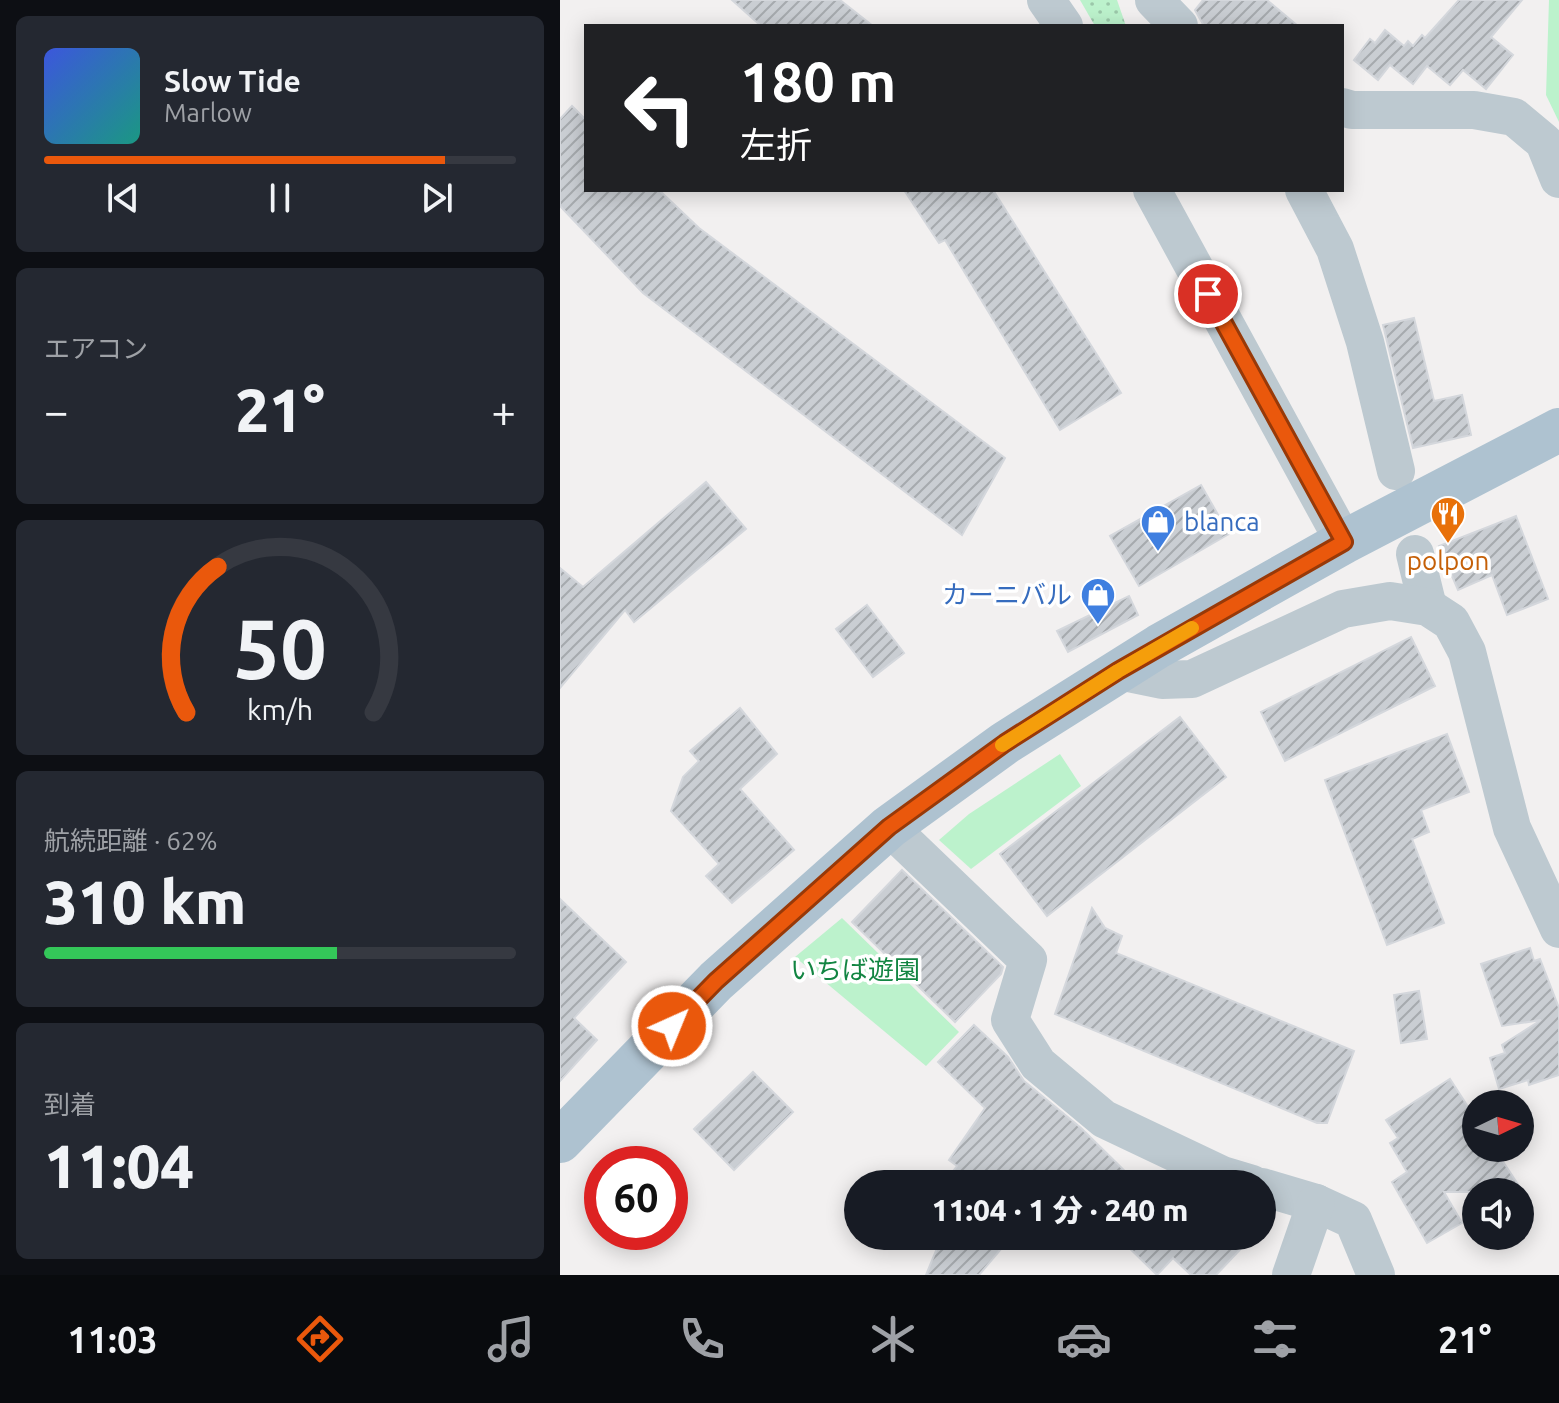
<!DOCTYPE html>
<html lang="ja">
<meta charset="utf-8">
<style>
:root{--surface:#171b24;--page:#242831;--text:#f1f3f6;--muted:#9ea1a6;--line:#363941;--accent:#ea580c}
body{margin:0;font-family:Ubuntu,"Noto Sans JP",sans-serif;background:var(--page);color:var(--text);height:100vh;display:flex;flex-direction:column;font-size:30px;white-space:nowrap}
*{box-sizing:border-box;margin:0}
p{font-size:26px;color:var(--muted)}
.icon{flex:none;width:44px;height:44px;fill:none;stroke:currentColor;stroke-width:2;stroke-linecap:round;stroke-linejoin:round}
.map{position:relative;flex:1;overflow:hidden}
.sheet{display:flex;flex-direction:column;gap:16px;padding:16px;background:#0d0f14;width:560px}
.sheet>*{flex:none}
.hud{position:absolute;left:24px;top:24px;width:760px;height:168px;border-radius:0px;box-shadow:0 4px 20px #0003;background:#202124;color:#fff;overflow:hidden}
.needle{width:52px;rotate:85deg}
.controls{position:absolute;left:902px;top:1090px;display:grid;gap:16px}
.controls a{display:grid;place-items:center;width:72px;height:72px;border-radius:50%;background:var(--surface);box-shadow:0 4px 20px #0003;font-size:40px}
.speed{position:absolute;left:24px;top:1146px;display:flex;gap:16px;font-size:40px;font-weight:700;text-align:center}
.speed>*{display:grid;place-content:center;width:104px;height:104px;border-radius:50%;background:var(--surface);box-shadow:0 4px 20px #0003;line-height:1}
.speed .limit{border:12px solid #d22;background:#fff;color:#111}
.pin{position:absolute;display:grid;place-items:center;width:68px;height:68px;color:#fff;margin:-34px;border:4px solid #fff;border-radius:50%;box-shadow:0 2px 8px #0007}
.me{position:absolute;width:88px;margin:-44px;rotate:44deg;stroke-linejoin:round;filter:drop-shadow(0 0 6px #0008)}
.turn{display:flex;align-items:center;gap:28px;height:168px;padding:0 24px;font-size:36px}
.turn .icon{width:104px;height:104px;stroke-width:2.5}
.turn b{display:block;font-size:56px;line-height:68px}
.big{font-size:60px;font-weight:800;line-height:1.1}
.sheet .tile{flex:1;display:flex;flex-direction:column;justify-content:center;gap:12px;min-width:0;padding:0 28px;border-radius:12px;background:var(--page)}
.sheet .dial{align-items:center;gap:0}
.dial svg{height:208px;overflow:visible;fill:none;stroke:var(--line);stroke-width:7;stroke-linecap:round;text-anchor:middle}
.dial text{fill:var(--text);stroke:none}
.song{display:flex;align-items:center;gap:24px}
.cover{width:96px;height:96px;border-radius:12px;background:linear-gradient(135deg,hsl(230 70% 55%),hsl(170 70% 35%))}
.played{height:8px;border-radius:4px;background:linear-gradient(90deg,var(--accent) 85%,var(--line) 85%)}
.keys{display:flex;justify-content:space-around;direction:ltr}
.heat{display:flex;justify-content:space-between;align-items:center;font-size:44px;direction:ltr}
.charge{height:12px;border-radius:6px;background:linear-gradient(90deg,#34c759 62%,var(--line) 0)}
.trip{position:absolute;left:284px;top:1170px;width:432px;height:80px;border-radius:40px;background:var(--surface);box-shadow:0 4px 20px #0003;font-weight:800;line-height:80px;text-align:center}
.menu{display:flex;height:128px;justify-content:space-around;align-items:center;background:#090b0e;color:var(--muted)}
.menu .icon{width:56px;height:56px}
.menu .current{color:var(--accent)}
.menu b{font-size:36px;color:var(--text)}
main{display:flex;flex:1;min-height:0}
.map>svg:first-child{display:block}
.grass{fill:url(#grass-dots)}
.park{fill:#bcf2cc}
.building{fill:url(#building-hatch);stroke:#d4d7dc;stroke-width:2}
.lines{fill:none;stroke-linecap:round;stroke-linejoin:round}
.minor{stroke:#bdc9d0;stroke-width:38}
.major{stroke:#aec2d0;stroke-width:44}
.route-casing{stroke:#983908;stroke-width:20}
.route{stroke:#ea580c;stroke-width:14}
.slow{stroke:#f59e0b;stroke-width:14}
.labels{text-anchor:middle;stroke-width:7;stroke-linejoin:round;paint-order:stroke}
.shop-label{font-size:26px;fill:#366cbe;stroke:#fff;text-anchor:start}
.food-label{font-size:26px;fill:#c56008;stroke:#fff}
.park-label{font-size:26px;fill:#128542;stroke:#fff}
</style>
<main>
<section class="sheet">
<div class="tile">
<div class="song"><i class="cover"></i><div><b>Slow Tide</b><p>Marlow</p></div></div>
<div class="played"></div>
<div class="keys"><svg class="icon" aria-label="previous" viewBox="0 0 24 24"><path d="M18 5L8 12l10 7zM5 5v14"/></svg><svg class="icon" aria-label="pause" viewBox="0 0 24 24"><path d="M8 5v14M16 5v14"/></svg><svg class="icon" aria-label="next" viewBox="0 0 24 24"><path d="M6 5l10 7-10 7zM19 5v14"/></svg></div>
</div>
<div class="tile"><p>エアコン</p>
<div class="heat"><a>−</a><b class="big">21°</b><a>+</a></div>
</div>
<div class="tile dial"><svg viewBox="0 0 100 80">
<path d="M14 69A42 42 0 1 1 86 69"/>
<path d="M14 69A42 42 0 0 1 26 13" stroke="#ea580c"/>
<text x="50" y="56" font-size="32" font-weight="700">50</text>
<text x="50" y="72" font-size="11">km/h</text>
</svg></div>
<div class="tile"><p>航続距離 · 62%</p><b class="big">310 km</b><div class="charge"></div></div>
<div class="tile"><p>到着</p><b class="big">11:04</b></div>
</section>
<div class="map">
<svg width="999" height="1275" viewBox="0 0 999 1275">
<defs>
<pattern id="grass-dots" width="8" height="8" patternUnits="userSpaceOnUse" patternTransform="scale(2)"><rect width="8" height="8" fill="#bcf2cc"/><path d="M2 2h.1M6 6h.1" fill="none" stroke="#9bc7a9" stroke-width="1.8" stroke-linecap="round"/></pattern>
<pattern id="building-hatch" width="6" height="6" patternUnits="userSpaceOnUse" patternTransform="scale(2)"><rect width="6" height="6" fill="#caced3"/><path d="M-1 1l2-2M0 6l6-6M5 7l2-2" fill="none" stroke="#a6aaae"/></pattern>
</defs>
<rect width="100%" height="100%" fill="#f2f0f0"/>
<polygon class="grass" points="520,0 557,0 566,26 535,26"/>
<g class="park">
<polygon points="989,0 999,0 999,122 986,95"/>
<polygon points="500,754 521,786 411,869 379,840 409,814"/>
<polygon points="282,918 399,1032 366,1066 235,957"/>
</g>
<g class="building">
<polygon points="172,0 280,0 313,26 201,26"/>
<polygon points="643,0 707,0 738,26 644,26 635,10"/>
<polygon points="899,0 962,0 931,37 953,55 926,89 903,70 890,85 867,66 853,84 830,65 818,80 794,60 810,39 815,43 825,30 844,46 848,41 853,46 862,35 865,38"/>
<polygon points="12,106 26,120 26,190 99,190 139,228 445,458 402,535 83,293 0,206 0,119"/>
<polygon points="344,190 433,190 561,393 500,430 385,240 379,243"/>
<polygon points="854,318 874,401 902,395 911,435 853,448 823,325"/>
<polygon points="146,482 186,529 74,622 65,610 0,688 0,568 23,587"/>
<polygon points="641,485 669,534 579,586 550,536"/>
<polygon points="956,516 988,599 947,615 932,575 898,590 879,546"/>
<polygon points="569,596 578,615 508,652 497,631"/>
<polygon points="307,605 344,653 313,677 276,629"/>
<polygon points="851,637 875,686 725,761 701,712"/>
<polygon points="180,708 217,754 180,789 234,850 172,903 146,876 159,864 111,811 123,777 139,761 130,751"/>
<polygon points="620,717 666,777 487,916 440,854"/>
<polygon points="887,734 909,792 861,810 869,832 852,839 884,923 827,945 765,780"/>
<polygon points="342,870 443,967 441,974 395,1022 292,922"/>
<polygon points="0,899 66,962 14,1018 37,1040 0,1081"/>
<polygon points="532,908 545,928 562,936 556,953 794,1051 767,1123 757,1123 495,1014"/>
<polygon points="970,948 974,961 980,959 999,1008 999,1075 969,1085 968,1080 939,1089 930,1058 945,1053 942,1045 981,1020 942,1026 921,964"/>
<polygon points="859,991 867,1039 841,1043 834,995"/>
<polygon points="414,1025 448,1057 464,1081 521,1128 578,1184 383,1184 397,1166 389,1160 425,1108 378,1062"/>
<polygon points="193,1072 233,1112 174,1170 134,1129"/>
<polygon points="890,1079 916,1119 916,1148 934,1148 963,1192 884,1192 902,1223 867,1243 832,1182 847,1172 830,1143 838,1138 826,1120"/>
<polygon points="382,1236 452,1236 419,1275 366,1275"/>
<polygon points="557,1236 693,1236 656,1275 631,1275 613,1258 597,1275"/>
</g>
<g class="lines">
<g class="minor">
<polyline points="486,0 504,26"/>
<polyline points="594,0 619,26"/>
<polyline points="782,107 792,110 914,110 954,117 984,142 999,179"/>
<polyline points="592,190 784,542"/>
<polyline points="744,190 775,249 805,342 836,471"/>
<polyline points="855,554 868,607"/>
<polyline points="558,671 602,680 632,679 783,609 830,601 868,607 891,622 907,652 952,828 999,929"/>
<polyline points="329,827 468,960 450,1020 478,1064 544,1119 662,1175 692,1184"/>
<polyline points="702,1187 756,1203 793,1220 816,1275"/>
<polyline points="731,1275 756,1203"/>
</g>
<polyline class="major" points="0,1141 156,981 329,827 445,743 599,646 784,542 999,430"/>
</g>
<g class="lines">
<defs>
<polyline id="route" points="112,1026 156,981 329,827 445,743 558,671 784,542 648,294"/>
</defs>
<use href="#route" class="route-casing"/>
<use href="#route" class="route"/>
<polyline class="slow" points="442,745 558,671 632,628"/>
</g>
<defs>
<symbol id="restaurant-pin" viewBox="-11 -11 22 30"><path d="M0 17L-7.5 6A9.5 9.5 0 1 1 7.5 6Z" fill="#e8710a" stroke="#fff"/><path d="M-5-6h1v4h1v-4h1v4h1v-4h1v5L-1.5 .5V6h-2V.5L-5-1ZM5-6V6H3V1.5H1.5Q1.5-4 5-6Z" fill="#fff"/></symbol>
<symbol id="shop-pin" viewBox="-11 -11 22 30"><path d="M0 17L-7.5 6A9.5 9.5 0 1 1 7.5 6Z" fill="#3f7fe0" stroke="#fff"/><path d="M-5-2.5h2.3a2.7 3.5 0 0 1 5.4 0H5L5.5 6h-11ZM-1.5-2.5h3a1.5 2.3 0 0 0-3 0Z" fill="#fff"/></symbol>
</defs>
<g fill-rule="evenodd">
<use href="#restaurant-pin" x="868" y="494" width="40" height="54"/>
<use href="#shop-pin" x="578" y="502" width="40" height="54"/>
<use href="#shop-pin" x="518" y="575" width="40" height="54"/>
</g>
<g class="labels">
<g class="shop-label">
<text x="624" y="531">blanca</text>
<text x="512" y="604" text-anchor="end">カーニバル</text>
</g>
<g class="food-label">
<text x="888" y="570">polpon</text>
</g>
<g class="park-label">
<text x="295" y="979">いちば遊園</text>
</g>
</g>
</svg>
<div class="controls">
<a><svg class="needle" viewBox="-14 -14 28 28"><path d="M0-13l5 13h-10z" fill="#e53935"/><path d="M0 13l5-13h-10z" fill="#9ea1a6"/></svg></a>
<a><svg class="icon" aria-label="sound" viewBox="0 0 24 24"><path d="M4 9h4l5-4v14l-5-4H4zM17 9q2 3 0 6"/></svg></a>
</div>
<div class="speed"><div class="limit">60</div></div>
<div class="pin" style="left:648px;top:294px;background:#d93025"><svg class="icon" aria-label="arrive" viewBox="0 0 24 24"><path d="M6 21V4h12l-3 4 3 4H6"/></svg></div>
<svg class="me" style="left:112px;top:1026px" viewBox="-20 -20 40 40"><circle r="17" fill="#ea580c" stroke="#fff" stroke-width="3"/><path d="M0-11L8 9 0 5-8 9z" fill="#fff"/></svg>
<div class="trip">11:04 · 1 分 · 240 m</div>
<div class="hud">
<div class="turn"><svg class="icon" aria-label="left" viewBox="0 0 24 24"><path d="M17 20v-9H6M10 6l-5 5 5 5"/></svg><div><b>180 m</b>左折</div></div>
</div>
</div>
</main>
<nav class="menu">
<b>11:03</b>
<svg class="icon current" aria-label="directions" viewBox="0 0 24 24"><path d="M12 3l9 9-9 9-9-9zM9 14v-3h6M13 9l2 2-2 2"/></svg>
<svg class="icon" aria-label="music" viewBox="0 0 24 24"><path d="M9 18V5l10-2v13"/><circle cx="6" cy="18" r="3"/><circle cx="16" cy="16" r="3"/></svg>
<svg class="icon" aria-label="phone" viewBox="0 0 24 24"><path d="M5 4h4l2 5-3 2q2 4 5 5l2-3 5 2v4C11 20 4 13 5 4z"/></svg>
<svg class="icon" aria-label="climate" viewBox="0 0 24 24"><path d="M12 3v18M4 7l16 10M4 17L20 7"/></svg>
<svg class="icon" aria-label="car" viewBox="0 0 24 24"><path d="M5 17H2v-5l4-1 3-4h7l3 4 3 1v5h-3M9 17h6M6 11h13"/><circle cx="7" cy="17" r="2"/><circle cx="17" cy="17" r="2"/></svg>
<svg class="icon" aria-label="filters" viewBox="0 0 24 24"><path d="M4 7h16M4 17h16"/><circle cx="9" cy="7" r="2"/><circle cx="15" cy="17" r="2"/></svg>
<b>21°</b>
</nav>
